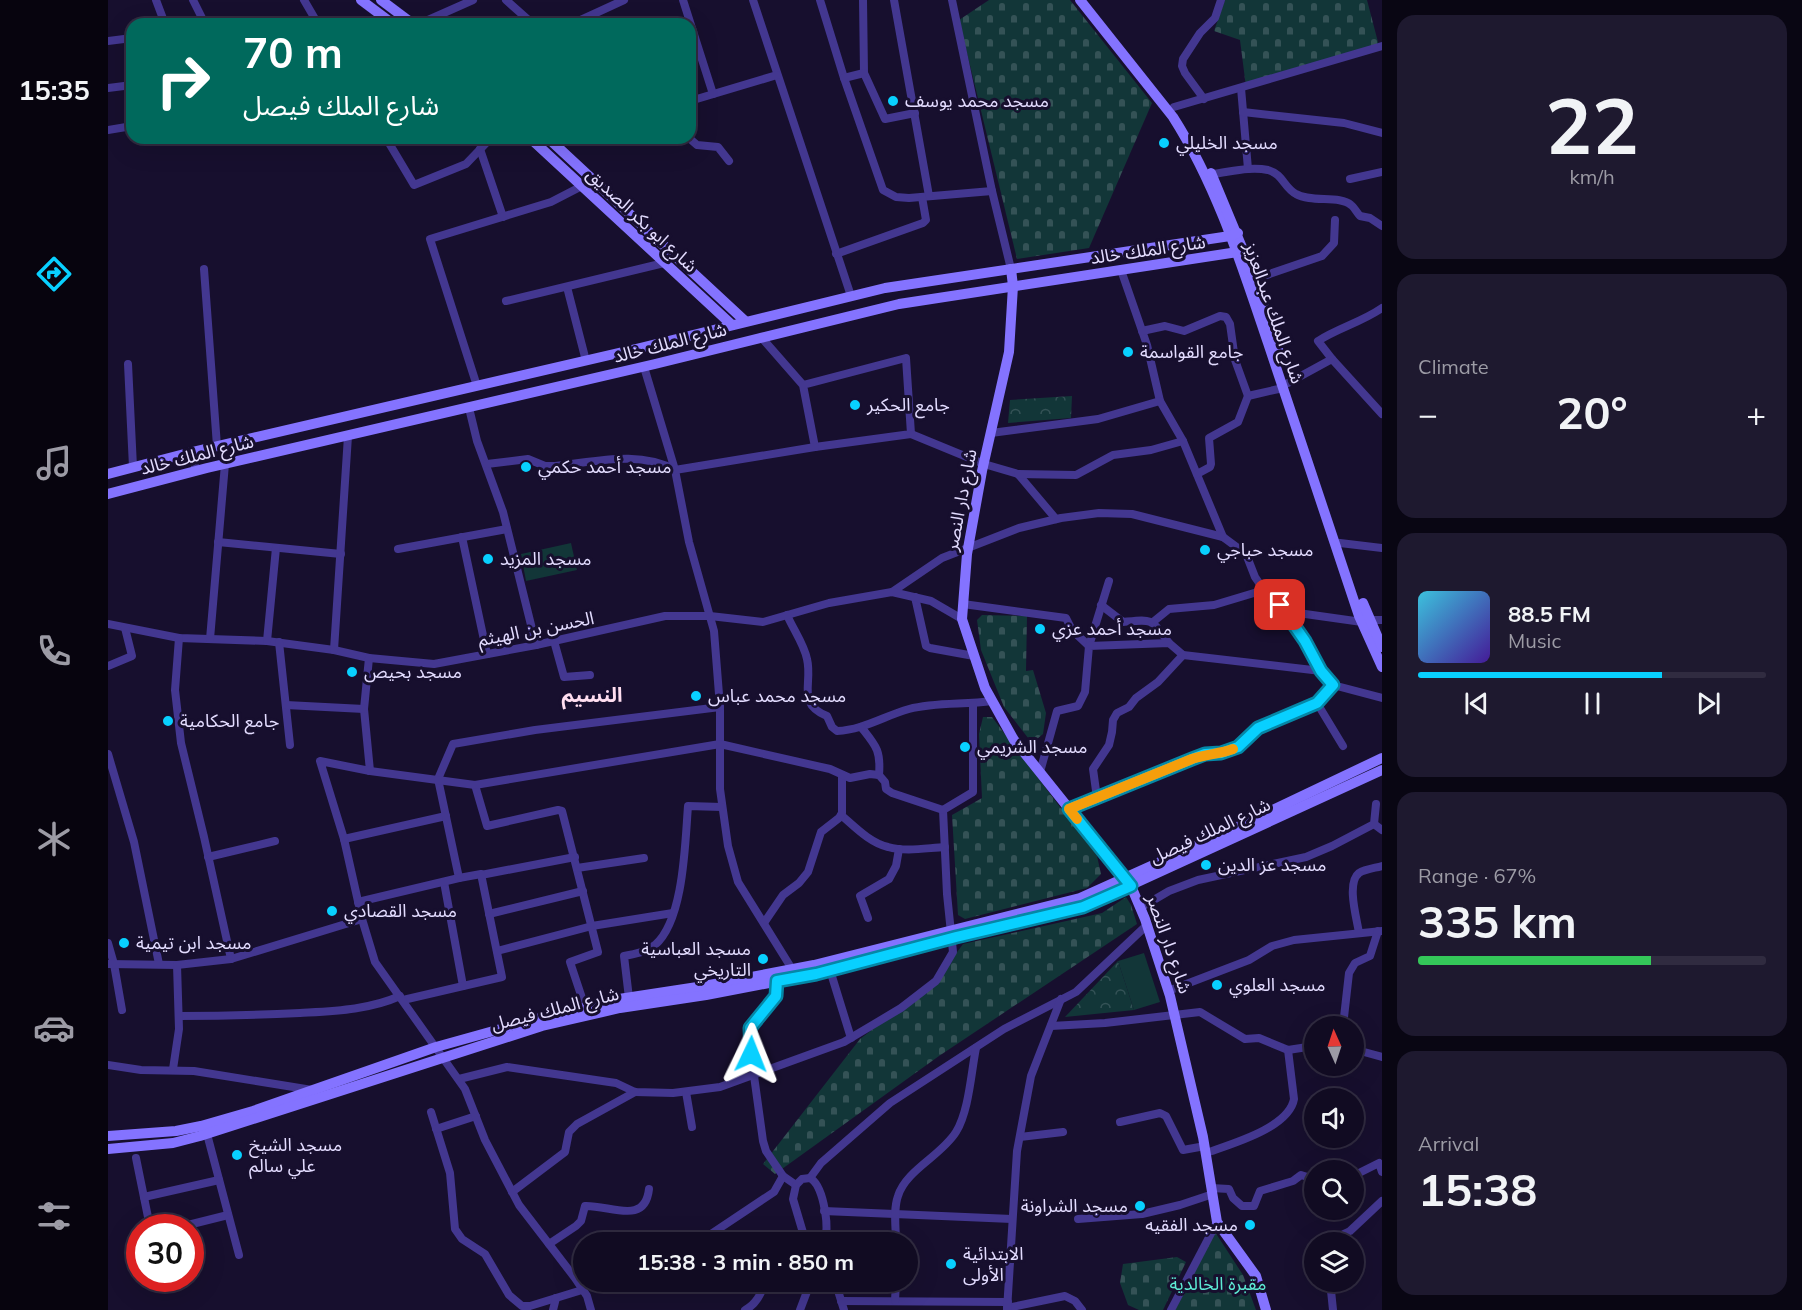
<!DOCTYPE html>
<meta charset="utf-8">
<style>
:root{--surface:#110b22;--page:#1e192f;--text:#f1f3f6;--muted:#9c9ba5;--line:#302b40;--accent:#08d0ff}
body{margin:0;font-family:Mulish,"Noto Sans Arabic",sans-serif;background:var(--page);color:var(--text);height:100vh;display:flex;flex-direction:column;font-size:22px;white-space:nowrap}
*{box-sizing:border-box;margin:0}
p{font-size:20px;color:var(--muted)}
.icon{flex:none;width:33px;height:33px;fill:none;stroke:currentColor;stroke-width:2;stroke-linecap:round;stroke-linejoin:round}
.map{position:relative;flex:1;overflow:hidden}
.side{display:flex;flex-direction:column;gap:15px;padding:15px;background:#090613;width:420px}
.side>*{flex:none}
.top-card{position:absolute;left:18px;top:18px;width:570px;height:126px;border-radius:18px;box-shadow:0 6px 24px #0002,0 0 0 2px var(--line);background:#00695c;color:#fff;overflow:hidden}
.needle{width:39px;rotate:357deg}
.buttons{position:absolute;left:1196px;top:1016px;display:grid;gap:12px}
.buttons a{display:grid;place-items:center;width:60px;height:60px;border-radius:50%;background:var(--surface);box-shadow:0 6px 24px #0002,0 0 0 2px var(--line);font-size:30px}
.speed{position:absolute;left:18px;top:1214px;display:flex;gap:12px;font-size:30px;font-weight:700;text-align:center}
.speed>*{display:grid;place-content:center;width:78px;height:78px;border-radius:50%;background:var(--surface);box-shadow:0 6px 24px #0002,0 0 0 2px var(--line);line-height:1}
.speed .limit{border:9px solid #d22;background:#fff;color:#111}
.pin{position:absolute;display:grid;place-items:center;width:51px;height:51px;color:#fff;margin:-26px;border-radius:12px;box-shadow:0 3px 9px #0006}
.me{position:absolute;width:66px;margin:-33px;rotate:2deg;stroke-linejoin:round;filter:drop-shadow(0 0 4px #0008)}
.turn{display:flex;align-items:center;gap:21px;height:126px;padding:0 18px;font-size:27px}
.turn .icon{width:78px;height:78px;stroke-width:2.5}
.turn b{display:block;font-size:42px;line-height:51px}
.big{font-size:45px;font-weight:700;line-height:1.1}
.side .card{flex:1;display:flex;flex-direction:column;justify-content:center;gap:9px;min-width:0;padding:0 21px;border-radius:18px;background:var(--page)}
.side .dial{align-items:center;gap:0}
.dial b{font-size:78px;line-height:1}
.song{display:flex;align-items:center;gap:18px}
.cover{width:72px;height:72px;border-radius:9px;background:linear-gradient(135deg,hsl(190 70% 55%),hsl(260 70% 35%))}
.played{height:6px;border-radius:3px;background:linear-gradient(90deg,var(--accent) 70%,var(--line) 70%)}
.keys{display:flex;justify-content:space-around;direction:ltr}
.heat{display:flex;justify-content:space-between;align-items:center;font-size:33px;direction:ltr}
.charge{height:9px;border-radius:4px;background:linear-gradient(90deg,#34c759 67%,var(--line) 0)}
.trip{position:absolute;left:465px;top:1232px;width:345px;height:60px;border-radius:30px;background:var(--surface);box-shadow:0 6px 24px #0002,0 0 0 2px var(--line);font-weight:700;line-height:60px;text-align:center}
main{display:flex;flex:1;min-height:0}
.menu{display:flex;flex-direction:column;width:108px;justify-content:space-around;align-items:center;background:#07040e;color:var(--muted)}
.menu .icon{width:42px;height:42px}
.menu .active{color:var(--accent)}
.menu b{font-size:27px;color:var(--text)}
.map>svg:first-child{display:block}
.cemetery{fill:url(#cemetery-stones)}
.park{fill:url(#park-crowns)}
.garden{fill:#123638}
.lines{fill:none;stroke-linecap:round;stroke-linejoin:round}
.street{stroke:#433790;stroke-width:8}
.secondary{stroke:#8473ff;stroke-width:10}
.route-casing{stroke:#0587a6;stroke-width:15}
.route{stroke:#08d0ff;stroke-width:10}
.slow{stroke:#f59e0b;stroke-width:10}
.poi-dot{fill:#08d0ff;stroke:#170f2e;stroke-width:2}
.labels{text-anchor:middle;stroke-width:6;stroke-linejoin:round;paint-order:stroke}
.poi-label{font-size:18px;fill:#e3dcff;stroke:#170f2e;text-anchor:start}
.street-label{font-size:18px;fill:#e3dcff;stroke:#170f2e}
.park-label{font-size:18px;fill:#5dead4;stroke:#170f2e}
.neighbourhood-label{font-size:20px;font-weight:bold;fill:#ffdef0;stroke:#170f2e}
</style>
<main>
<nav class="menu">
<b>15:35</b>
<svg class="icon active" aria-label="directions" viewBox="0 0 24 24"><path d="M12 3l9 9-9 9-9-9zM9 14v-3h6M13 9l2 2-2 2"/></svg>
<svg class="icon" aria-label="music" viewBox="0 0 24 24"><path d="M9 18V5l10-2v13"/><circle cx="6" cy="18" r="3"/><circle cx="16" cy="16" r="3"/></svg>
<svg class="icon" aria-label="phone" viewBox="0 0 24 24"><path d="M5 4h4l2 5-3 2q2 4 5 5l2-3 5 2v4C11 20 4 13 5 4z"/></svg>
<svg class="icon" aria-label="climate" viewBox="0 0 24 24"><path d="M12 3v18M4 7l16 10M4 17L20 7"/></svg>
<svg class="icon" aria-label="car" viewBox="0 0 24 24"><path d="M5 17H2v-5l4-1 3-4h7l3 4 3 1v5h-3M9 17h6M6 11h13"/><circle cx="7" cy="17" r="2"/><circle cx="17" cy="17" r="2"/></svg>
<svg class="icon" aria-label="filters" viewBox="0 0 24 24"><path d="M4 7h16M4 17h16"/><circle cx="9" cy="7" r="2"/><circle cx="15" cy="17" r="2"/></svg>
</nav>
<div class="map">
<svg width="1274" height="1310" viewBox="0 0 1274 1310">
<defs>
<pattern id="cemetery-stones" width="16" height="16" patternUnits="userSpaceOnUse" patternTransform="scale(1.5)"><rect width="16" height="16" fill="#123638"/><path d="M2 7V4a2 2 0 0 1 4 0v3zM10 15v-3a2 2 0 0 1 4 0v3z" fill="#345256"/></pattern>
<pattern id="park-crowns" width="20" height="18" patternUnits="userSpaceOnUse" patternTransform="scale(1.5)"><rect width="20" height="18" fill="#123638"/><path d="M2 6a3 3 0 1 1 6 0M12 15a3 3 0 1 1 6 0" fill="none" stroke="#345256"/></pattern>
</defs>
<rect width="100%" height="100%" fill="#170f2e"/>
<g class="cemetery">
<polygon points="881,0 962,0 1044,103 981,248 909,259 851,20"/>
<polygon points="1117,0 1259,0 1271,46 1138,87 1132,40 1106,31"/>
<polygon points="874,615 919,616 918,671 925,670 938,713 935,734 924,743 896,707 873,650 869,620"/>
<polygon points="875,717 884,717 989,856 993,874 979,888 857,919 850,915 844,815 874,798 871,734"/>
<polygon points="1018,897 1023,905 1029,924 831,1056 667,1174 655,1164 752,1039 828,981 855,944 994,913"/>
<polygon points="1107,1232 1135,1275 1148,1310 1066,1310"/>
<polygon points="1069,1257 1078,1262 1055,1310 1031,1310 1020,1305 1012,1283 1015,1264"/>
</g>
<g class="park">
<polygon points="964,396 963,418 900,423 902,400"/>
<polygon points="1010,961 1026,1010 957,1017"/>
</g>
<g class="garden">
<polygon points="463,543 469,570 418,581 413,554"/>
<polygon points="1036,953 1052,1002 1026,1010 1010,961"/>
</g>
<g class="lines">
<g class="street">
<polyline points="48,0 57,24"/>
<polyline points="85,0 97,24"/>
<polyline points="196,0 210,24"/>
<polyline points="398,0 425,24"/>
<polyline points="575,0 605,94"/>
<polyline points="645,0 743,296"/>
<polyline points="712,0 736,78 775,190 788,197 801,198 884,191"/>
<polyline points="755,0 756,73 777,119 807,113"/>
<polyline points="786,0 821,196"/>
<polyline points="844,0 884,191 903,269"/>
<polyline points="311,24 365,0"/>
<polyline points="464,24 516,0"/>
<polyline points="0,41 24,38"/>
<polyline points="736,78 756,73"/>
<polyline points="0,88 24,85"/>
<polyline points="1133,88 1140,169"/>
<polyline points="1096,99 1077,73 1074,66 1075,59 1092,33 1107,18 1113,0"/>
<polyline points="582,101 669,75"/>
<polyline points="1066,107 1274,46"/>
<polyline points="1135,112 1236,123 1274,133"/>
<polyline points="0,130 24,126"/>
<polyline points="278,138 306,185 358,164 383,138"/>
<polyline points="581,138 589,145 610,147 621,161"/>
<polyline points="445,143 462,138"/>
<polyline points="372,149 395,217"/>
<path d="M 1104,174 C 1122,172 1142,166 1160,170 C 1175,174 1176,188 1188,194 C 1203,203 1232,195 1243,205 C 1246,207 1249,213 1252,216 L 1262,218 L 1274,226"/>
<polyline points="1242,179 1274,172"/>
<polyline points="728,254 815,223 818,220 814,197"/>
<polyline points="96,269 109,446"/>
<polyline points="1013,270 1039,345 1052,401 1075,441 1115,537"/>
<polyline points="1147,279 1214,256 1226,243 1227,220"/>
<polyline points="459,287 478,361"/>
<polyline points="398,301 556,263"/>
<polyline points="1034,331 1057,326 1076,331 1112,316 1118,317 1122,324 1127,360 1140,396 1175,388"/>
<polyline points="653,337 695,385 707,447 803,434 798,358 695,385"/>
<path d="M 1224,359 L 1210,341 C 1230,328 1254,322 1274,308"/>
<polyline points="20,364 25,467"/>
<polyline points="536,367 567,470 581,542 606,631 612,707 612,789 620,846 630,882 684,969"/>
<polyline points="1180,383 1224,359 1274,414"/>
<polyline points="369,386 322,239 443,202 474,186"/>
<polyline points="361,408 369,441 395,512 428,645"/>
<polyline points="883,433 990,419 1052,401"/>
<polyline points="803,434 876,464 910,474 948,519"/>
<polyline points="84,452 88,471"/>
<path d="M 379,464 L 420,459 L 437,466 L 447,466 C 487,462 531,450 567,470 L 707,447"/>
<polyline points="910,474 968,475 1005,455 1043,450 1075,441"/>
<polyline points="1089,474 1102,467 1103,464 1101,438 1130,422 1140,396"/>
<polyline points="354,537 379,654"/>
<polyline points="110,542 233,554"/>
<polyline points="1232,543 1274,548"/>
<polyline points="290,549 399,529"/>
<polyline points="784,592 834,558 911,528 953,518 991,513 1024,514 1115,537 1138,554 1147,577 1156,590 1172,605 1197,641 1219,679 1225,685 1274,698"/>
<polyline points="807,597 818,646 822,648 866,656"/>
<polyline points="855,604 958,618 964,630 981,646"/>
<path d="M 993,605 L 1015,622 C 1046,619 1042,618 1061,643"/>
<polyline points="1176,611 1254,622"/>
<path d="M 679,615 C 685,629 696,644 699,659 C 705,684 688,703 719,716 L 724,727 L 729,731 C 755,730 776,716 801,709 C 828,702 856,705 884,701"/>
<polyline points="1261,620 1274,620"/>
<polyline points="1045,622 1061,609 1106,605 1156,590"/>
<polyline points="0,624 71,638 159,641 226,650 261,658 326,664 428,645 557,616 602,616 655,622 721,603 784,592 823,601 854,619"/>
<polyline points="71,638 67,690 73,743 96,837 123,959"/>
<polyline points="102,639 117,464"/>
<polyline points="159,641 168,548"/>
<polyline points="446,641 456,677 482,675"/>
<polyline points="171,642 182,745"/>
<polyline points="981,646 1001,581"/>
<polyline points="226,650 240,436"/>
<polyline points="261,658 256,709 262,771"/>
<polyline points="0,666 24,656 17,628"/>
<polyline points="1209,703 1235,746"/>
<polyline points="178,705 256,709"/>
<path d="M 753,727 C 768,746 773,750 771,775"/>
<polyline points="0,754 26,842 51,964"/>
<polyline points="932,772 949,711 970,706 977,692 981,646 1061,643 1075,655 1213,671"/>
<polyline points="367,785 379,826 450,810 454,811 490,952 462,962 477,1007"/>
<polyline points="989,798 985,769 1001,745 1004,732 1005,720 1009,713 1021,707 1028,698 1050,682 1075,655"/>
<polyline points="961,809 1084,759 1097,754 1113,753 1130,747 1150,728 1209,703 1225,685"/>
<path d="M 733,815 C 747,827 762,843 780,847 C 798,852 818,848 837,847"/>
<polyline points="1266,824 1274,830"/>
<polyline points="236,839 338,816"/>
<polyline points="100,857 167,841"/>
<polyline points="469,868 536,858"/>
<polyline points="373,875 467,857"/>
<polyline points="336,882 355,986"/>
<polyline points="250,902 351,878 330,779 345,744 427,730 612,707"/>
<polyline points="1032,908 1061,891 1090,880 1198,857 1224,846 1266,824 1268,804"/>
<polyline points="381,914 475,891"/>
<polyline points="760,918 752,896 781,879 788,866 791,849"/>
<polyline points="656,923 675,895 691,883 700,872 713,832 731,818 734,813 734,775"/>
<path d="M 1251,933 C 1249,919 1238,883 1251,873 C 1257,869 1267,868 1274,866"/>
<polyline points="0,943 6,964 14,1010"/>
<polyline points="389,951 484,926 565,913"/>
<polyline points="0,964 69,965 123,959 254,919"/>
<polyline points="722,970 743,1038"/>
<polyline points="669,981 668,996 642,1028 643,1054 655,1141 658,1151 675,1176 688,1185"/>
<polyline points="1060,991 1141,960 1164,946 1186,940 1274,931"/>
<path d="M 521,998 L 516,956 C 527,954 538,952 547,945 C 576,920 577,843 580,806 L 614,807"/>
<polyline points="295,1000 394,977 373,874 351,878"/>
<path d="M 71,1016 C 111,1016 152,1015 192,1013 C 225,1011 261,1010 292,996"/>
<polyline points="943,1026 997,1023 1092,1012 1137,1039 1151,1038 1180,1050 1206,1046"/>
<polyline points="1235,1026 1241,973 1247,963 1262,956 1270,931"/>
<polyline points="1245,1049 1274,1057"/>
<polyline points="0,1065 33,1070 86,1071 204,1090"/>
<polyline points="65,1069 71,1029 69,965"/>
<polyline points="351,1079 399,1067 508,1083 527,1092 565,1093 612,1087 736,1042 793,1008 828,981 845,952 839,894 835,810 865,792 865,704"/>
<polyline points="578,1092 584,1127"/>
<polyline points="323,1112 342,1173 347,1229 354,1239 377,1254 401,1295 414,1306 422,1306 474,1290"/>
<polyline points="1012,1122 1052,1113 1058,1116 1075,1150 1097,1146"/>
<polyline points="328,1129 368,1116"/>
<polyline points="99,1134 131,1255"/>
<polyline points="912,1137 955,1132"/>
<path d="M 1098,1153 C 1123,1144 1181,1128 1186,1099 L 1180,1050"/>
<polyline points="28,1158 42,1227"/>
<polyline points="1245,1176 1271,1163 1274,1172"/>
<polyline points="702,1178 713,1163 782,1103 896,1029 968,992 1039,925"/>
<path d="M 702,1178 C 715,1185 720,1221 718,1235 L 707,1240 L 696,1236 L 685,1199 L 688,1185 L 694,1179 Z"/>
<polyline points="1103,1188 1121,1189 1125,1198 1134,1206 1146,1206 1152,1191 1185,1181 1193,1175 1206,1179"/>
<polyline points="404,1192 457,1152 461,1132 469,1124 527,1092"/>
<polyline points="36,1197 111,1180"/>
<polyline points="716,1211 904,1219"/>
<polyline points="970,1219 1034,1214 1072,1205 1105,1194"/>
<polyline points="72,1227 120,1215"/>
<polyline points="591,1242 666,1192 675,1176"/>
<path d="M 788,1242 C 788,1228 785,1210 790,1196 C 798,1170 833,1156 848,1132 C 861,1111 863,1073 868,1048"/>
<polyline points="1226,1242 1227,1238 1242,1231 1274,1201"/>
<path d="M 441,1244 L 468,1226 L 473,1221 L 477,1206 C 502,1205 537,1226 541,1189"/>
<polyline points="727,1281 736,1310"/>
<polyline points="1222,1281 1225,1310"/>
<polyline points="733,1301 900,1302"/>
<polyline points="787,1301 788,1281"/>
<polyline points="899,1308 957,1296 967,1301 974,1310"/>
<polyline points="445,1310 448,1298"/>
<polyline points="483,1310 479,1296 467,1278 411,1205 377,1140 357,1089 267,962 254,919 236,839 212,761 262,771 367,785 612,744 722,769 742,778 762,774 771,775 777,782 778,789 784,793 835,810"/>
<path d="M 637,1310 C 649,1304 653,1293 658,1281"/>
<polyline points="692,1310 703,1281"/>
<polyline points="899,1310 909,1151 923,1076 953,999"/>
<polyline points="1063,1310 1109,1222"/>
</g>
<g class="secondary">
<polyline points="253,0 285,24"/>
<polyline points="273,0 305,24"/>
<path d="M 972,0 L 1065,117 C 1109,186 1134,266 1160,343 C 1191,434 1221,525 1251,616 L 1274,667"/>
<polyline points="422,138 624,325"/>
<polyline points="440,138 637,321"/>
<polyline points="1103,173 1143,269 1171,352"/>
<polyline points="903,269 905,286 901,352 874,471 859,554 854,619 877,688 906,740 1023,886 1037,919 1062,996 1095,1137 1109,1222 1148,1276 1158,1310"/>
<polyline points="0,474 84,452 532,348 777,288 1122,236 1130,233"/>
<polyline points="0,494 99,468 547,364 791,304 1136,251"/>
<polyline points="1255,603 1274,647"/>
<polyline points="0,1136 68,1131 93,1126 145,1111 328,1047 432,1018 511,999 596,986 706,965 972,898 1125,829 1274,758"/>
<polyline points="0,1149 65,1143 92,1136 434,1026 512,1008 598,995 708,974 975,907 1274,770"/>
</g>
</g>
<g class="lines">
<defs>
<polyline id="route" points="643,1054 642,1028 668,996 669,981 708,974 848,937 975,907 1023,886 961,809 1084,759 1097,754 1113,753 1130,747 1150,728 1209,703 1225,685 1213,671 1197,641 1172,605"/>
</defs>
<use href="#route" class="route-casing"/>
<use href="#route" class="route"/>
<path class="slow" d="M 969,819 L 961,809 L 1084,759 C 1098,754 1112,754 1125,749"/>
</g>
<g class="poi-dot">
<circle cx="785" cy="101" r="6"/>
<circle cx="1056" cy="143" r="6"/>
<circle cx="1020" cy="352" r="6"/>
<circle cx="747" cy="405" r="6"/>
<circle cx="418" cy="467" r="6"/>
<circle cx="1097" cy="550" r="6"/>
<circle cx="380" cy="559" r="6"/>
<circle cx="932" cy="629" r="6"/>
<circle cx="244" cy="672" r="6"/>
<circle cx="588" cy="696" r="6"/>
<circle cx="60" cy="721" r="6"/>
<circle cx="857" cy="747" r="6"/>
<circle cx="1098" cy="865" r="6"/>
<circle cx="224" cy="911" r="6"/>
<circle cx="16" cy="943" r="6"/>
<circle cx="655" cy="959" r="6"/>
<circle cx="1109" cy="985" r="6"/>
<circle cx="129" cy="1155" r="6"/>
<circle cx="1032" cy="1206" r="6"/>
<circle cx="1142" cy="1225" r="6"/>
<circle cx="843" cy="1264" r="6"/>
</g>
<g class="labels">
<g class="poi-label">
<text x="797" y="107">مسجد محمد يوسف</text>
<text x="1068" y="149">مسجد الخليلي</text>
<text x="1032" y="358">جامع القواسمة</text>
<text x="759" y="411">جامع الحكير</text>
<text x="430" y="473">مسجد أحمد حكمي</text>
<text x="1109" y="556">مسجد حباجي</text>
<text x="392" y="565">مسجد المزيد</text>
<text x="944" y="635">مسجد أحمد عزي</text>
<text x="256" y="678">مسجد بحيص</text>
<text x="600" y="702">مسجد محمد عباس</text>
<text x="72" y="727">جامع الحكامية</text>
<text x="869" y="753">مسجد الشريمي</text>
<text x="1110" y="871">مسجد عز الدين</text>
<text x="236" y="917">مسجد القصادي</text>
<text x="28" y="949">مسجد ابن تيمية</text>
<text x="643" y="955" text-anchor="end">مسجد العباسية<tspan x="643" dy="21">التاريخي</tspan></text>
<text x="1121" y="991">مسجد العلوي</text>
<text x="141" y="1151">مسجد الشيخ<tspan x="141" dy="21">علي سالم</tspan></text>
<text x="1020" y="1212" text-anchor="end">مسجد الشراونة</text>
<text x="1130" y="1231" text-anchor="end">مسجد الفقيه</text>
<text x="855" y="1260">الابتدائية<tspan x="855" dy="21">الأولى</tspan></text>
</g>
<g class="street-label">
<text transform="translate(534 220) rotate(43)" y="6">شارع ابو بكر الصديق</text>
<text transform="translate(1040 250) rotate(-8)" y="6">شارع الملك خالد</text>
<text transform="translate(1166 313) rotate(71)" y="6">شارع الملك عبدالعزيز</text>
<text transform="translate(562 343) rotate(-14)" y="6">شارع الملك خالد</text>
<text transform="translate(89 455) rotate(-14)" y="6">شارع الملك خالد</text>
<text transform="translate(853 500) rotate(-79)" y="6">شارع دار النصر</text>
<text transform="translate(428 629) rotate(-11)" y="6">الحسن بن الهيثم</text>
<text transform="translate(1102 831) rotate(-25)" y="6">شارع الملك فيصل</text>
<text transform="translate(1061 944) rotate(71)" y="6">شارع دار النصر</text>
<text transform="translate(447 1009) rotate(-14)" y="6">شارع الملك فيصل</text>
</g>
<g class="park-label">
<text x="1110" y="1290">مقبرة الخالدية</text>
</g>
<g class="neighbourhood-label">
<text x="484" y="702">النسيم</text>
</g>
</g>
</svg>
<div class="buttons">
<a><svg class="needle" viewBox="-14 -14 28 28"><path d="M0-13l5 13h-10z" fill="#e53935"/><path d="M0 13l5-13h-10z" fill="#9c9ba5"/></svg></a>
<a><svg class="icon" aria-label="sound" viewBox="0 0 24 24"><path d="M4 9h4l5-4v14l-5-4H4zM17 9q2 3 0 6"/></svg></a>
<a><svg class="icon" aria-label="search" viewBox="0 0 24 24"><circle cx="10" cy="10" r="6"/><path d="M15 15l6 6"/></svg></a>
<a><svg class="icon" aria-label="layers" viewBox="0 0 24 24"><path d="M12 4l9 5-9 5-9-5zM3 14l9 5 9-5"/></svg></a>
</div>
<div class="speed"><div class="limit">30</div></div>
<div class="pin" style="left:1172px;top:605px;background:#d93025"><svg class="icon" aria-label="arrive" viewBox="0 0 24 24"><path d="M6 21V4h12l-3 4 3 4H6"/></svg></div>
<svg class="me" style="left:643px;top:1054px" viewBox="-20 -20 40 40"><path d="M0-17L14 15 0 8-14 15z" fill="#08d0ff" stroke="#fff" stroke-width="4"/></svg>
<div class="trip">15:38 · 3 min · 850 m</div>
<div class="top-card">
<div class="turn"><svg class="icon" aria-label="right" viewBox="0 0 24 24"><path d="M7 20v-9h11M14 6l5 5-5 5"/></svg><div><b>70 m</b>شارع الملك فيصل</div></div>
</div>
</div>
<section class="side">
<div class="card dial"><b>22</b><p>km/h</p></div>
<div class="card"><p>Climate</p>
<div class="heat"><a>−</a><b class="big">20°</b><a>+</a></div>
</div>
<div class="card">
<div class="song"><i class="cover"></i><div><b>88.5 FM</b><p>Music</p></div></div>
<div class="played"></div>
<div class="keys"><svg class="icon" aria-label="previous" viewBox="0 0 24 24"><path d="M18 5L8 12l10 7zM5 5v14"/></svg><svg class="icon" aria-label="pause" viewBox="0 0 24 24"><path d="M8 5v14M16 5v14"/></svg><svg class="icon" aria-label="next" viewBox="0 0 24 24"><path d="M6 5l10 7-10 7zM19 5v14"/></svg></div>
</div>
<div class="card"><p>Range · 67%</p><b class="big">335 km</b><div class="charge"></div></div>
<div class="card"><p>Arrival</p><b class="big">15:38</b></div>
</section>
</main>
